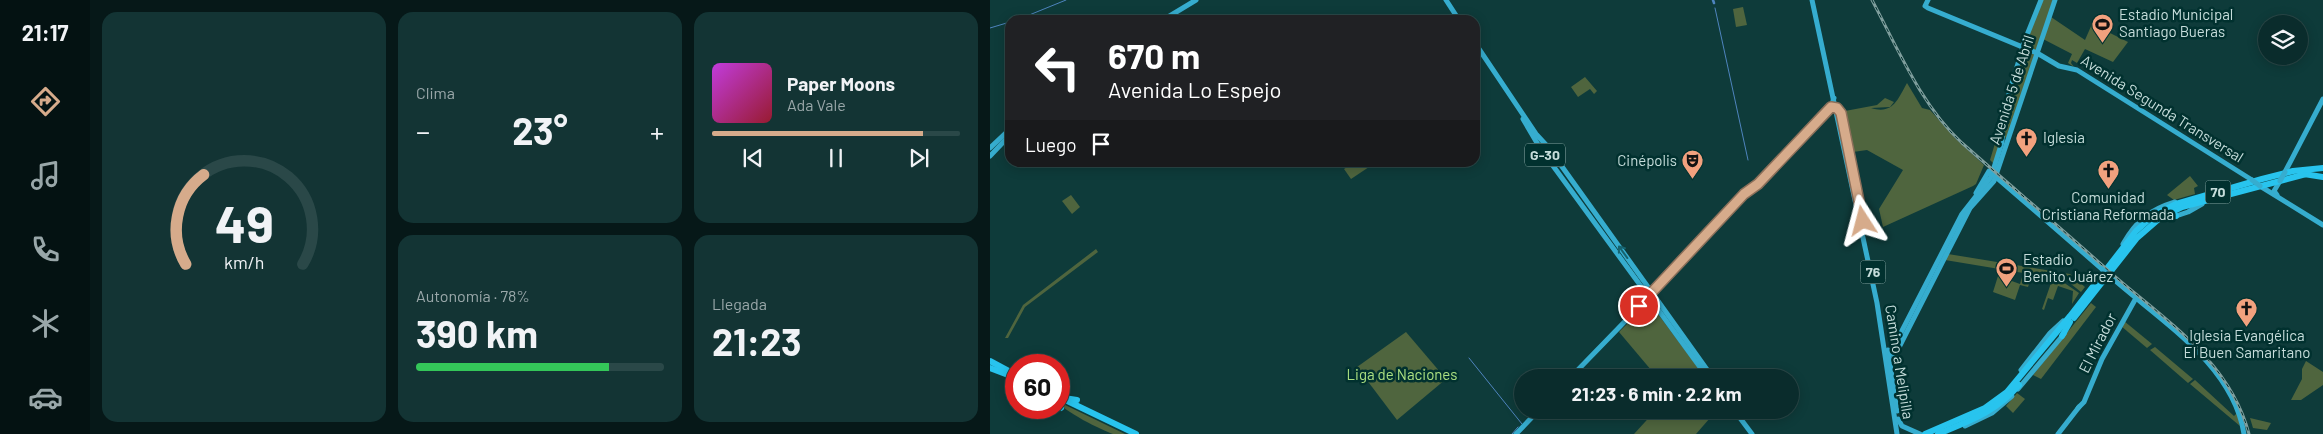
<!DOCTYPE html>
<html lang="es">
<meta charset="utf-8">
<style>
:root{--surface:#0a2c2c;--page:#133434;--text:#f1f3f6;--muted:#99a7a9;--line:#2a4848;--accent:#d6ab8b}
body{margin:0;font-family:Barlow,sans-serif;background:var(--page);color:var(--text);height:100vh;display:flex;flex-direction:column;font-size:19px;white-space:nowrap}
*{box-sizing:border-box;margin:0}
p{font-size:16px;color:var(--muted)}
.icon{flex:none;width:28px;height:28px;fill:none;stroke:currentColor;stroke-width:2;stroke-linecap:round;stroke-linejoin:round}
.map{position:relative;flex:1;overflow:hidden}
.panel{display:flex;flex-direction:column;gap:12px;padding:12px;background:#061818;width:900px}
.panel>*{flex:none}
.hud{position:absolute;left:15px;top:15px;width:475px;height:152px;border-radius:15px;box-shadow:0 2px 12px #0003,0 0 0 1px var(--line);background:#202124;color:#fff;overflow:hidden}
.controls{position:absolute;left:1268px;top:15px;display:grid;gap:10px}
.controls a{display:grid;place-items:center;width:50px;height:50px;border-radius:50%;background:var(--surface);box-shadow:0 2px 12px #0003,0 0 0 1px var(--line);font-size:25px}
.speed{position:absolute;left:15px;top:354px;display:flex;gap:10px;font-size:25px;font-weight:700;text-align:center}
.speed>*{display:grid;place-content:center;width:65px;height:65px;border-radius:50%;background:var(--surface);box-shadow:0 2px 12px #0003,0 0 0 1px var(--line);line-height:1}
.speed .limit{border:8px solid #d22;background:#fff;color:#111}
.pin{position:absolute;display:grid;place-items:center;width:42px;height:42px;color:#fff;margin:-21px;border:2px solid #fff;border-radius:50%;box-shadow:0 1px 5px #0007}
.me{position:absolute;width:55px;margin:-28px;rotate:351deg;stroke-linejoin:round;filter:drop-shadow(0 0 4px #0008)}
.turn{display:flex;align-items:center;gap:18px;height:105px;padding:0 20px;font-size:22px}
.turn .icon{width:65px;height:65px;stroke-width:2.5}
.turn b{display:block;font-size:35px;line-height:42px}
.then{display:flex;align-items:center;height:48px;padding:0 20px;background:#0003;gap:10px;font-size:19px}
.big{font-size:38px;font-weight:700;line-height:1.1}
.panel .card{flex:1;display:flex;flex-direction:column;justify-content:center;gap:8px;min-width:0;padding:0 18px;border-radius:15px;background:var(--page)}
.panel .dial{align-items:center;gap:0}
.dial svg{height:130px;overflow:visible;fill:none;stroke:var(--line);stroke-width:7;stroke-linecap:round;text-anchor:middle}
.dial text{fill:var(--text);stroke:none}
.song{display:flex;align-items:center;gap:15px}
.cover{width:60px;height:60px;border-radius:8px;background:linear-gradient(135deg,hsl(290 70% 55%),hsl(350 70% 35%))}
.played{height:5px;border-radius:2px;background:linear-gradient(90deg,var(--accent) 85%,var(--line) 85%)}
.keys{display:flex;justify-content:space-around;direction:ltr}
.heat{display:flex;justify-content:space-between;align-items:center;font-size:28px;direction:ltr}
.charge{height:8px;border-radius:4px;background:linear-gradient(90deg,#34c759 78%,var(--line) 0)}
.panel .tiles{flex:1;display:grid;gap:12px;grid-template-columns:repeat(3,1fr)}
.card:first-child{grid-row:span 2}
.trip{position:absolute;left:524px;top:369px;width:285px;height:50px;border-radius:25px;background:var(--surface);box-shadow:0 2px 12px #0003,0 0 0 1px var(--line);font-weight:700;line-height:50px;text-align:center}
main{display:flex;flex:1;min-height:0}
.dock{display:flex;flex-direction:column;width:90px;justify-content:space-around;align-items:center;background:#041212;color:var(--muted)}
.dock .icon{width:35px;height:35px}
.dock .current{color:var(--accent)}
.dock b{font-size:22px;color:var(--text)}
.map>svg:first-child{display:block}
.green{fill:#4f653e}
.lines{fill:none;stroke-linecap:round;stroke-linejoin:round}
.stream{stroke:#4e84be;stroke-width:1}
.canal{stroke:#4e84be;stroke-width:2.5}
.major{stroke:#36adcf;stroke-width:5}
.highway{stroke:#28c4ee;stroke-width:6}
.rail-casing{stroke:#7f9e9d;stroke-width:3}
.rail{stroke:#01312f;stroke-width:1;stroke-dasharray:4;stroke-linecap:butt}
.major-bridge{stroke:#36adcf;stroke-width:5}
.oneway{stroke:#16636f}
.route-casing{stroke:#8b6f5a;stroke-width:12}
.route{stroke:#d6ab8b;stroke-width:9}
.labels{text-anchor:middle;stroke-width:5;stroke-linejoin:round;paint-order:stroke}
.shield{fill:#01312f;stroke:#8ba9a7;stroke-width:1}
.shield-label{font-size:14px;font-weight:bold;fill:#c6dddb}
.poi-label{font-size:15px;fill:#c6dddb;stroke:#01312f;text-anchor:start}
.street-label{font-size:15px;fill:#c6dddb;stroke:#01312f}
.park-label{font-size:15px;fill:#abe081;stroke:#01312f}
</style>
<main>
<nav class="dock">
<b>21:17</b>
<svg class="icon current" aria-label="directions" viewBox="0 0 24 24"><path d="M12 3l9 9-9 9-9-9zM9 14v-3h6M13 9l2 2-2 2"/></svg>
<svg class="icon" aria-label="music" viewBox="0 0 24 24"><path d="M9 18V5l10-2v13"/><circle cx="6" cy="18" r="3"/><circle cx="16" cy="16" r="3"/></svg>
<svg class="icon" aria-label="phone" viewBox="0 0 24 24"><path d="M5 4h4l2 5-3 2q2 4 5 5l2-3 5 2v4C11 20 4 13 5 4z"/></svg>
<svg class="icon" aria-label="climate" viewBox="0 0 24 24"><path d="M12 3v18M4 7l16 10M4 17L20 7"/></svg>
<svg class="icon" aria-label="car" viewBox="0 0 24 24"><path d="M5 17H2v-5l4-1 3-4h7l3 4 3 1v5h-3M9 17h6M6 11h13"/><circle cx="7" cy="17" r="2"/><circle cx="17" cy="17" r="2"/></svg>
</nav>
<section class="panel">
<div class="tiles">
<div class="card dial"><svg viewBox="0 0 100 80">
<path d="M14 69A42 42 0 1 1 86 69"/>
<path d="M14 69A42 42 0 0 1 25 14" stroke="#d6ab8b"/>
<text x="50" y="56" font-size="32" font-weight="700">49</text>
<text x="50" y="72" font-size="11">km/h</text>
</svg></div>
<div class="card"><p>Clima</p>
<div class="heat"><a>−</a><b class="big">23°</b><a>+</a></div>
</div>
<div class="card">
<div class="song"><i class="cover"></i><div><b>Paper Moons</b><p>Ada Vale</p></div></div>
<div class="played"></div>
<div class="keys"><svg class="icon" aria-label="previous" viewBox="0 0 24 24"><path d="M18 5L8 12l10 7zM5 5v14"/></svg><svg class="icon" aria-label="pause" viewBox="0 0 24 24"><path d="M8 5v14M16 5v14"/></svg><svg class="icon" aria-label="next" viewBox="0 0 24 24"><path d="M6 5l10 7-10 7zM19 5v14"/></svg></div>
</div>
<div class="card"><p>Autonomía · 78%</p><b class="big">390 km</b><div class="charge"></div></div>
<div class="card"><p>Llegada</p><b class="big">21:23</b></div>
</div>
</section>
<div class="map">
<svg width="1333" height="434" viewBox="0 0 1333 434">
<rect width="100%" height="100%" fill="#0e3b3a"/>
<g class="green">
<polygon points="1052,0 1063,0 1018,137 1014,138 1004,164 1000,160 1036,40"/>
<polygon points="753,7 757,25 746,27 743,9"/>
<polygon points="1061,17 1095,40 1102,24 1138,42 1123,62 1095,49 1087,63 1082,60 1081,63 1084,67 1078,63 1082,54 1053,39"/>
<polygon points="595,77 607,91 604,94 600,89 588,97 581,87"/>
<path d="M 917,83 L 932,108 L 940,110 L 966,139 L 994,165 L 986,184 L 983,186 L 893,227 L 889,209 L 913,170 L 877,150 L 863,152 L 855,111 L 887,105 L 895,98 L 904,102 L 900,107 L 881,108 C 903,115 908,99 917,83 Z"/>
<polygon points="363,163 363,162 385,163 361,179 354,169"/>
<polygon points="1200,176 1208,186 1204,188 1205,194 1184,200 1177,195"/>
<polygon points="81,195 90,207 82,214 72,201"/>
<polygon points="106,249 108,252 35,307 18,338 15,338 33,305"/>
<polygon points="958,254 1080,274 1095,287 1091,292 1076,280 955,260"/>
<polygon points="1008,276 1030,284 1032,277 1041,278 1038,287 1030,285 1025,300 1003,292"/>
<polygon points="1073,282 1089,293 1082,304 1083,291 1068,286 1063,300 1058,298 1054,310 1052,309 1061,283"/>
<polygon points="659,302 715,377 667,377 629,332"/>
<polygon points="1101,303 1106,307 1051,379 1043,375"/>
<polygon points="1134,321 1162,344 1157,348 1131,326"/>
<polygon points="416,332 456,379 407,420 367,367"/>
<polygon points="1165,347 1203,379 1198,383 1160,350"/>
<polygon points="1316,361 1333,372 1333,385 1311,400 1301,400 1312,379 1312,369"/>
<polygon points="1205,380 1244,416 1247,413 1250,426 1200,384"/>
<polygon points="1027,393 1035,399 1023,413 1016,406"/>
<path d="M 69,402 L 135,434 C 131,434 127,434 123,434 C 113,431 71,410 69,402 Z"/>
<polygon points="666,410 727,410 706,434 644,434"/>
<polygon points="1260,418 1281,423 1277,430 1263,428"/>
</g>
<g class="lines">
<g class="stream">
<polyline points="725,8 758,160"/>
<polyline points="27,20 76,0"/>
<polyline points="0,28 20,22"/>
<polyline points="479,358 532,424"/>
<polyline points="522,434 528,427"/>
</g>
<polyline class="canal" points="723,0 724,3"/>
<g class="major">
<polyline points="456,0 469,20"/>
<polyline points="822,0 887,303 907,434"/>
<polyline points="938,0 935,6 938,8 1047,53 1069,66 1087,70 1262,180"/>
<polyline points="173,20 206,0"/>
<polyline points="485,43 546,134 558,147 723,378"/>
<polyline points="533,119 550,148 718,378"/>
<polyline points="0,148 20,129"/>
<polyline points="0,156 20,135"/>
<polyline points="1295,172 1333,99"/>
<polyline points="1270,186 1333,225"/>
<polyline points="986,193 999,171 1112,269"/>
<polyline points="1287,195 1284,191 1290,181"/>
<polyline points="1183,217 1198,212 1212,204"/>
<path d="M 1133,244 C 1146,221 1159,210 1185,202"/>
<path d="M 1121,277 C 1169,320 1243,364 1254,434"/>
<polyline points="645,311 833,115 841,107 844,98"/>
<polyline points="898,350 907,411"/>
<polyline points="900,354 972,214 1001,177 1012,142 1013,114 1035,40 1051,0"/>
<polyline points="901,363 980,208 1004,181 1065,0"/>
<polyline points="1031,370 1060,333 1073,321"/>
<polyline points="580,378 646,310"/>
<polyline points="1028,389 1074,334"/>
<polyline points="1088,408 1094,402 1112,359 1146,298"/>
<polyline points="744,410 762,434"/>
<polyline points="908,419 912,426 930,434"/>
<polyline points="975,426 1002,413 1022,396"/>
<polyline points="526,434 549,410"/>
<polyline points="1068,434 1089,407"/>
</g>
<g class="highway">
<polyline points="1314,174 1333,177"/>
<polyline points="1174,217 1186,216"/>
<polyline points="1084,318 1147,238 1170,218 1192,207 1316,174"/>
<polyline points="1072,336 1080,322"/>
<polyline points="0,361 26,375"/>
<polyline points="0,368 26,378"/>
<polyline points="69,397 146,434"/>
<polyline points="74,398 87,400"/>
<polyline points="69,406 71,408"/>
<polyline points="935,434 995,408 1017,392 1080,316 1146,231 1164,215 1186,204 1272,179 1303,171 1333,168"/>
<path d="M 948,434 C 979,421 1006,412 1029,385"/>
</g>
<defs>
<path id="rail" d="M 882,0 C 908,49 931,105 972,143 C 1022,187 1072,229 1121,273 C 1175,320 1240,361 1259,434"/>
</defs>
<use href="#rail" class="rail-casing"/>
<use href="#rail" class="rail"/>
<g class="major-bridge">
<polyline points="1262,180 1270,186"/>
<polyline points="1290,181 1295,172"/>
<polyline points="1112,269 1121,277"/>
</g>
</g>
<defs><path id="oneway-shaft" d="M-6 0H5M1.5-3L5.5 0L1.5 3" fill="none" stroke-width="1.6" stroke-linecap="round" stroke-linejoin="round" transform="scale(1.25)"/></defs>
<use class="oneway" href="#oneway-shaft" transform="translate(633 252) rotate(-126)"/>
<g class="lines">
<defs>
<polyline id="route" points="649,306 754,194 768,184 841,107 847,108 851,113 873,221"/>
</defs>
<use href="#route" class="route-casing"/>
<use href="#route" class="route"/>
</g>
<defs>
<symbol id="stadium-pin" viewBox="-11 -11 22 30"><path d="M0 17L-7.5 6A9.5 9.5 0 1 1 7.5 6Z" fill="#f2a17e" stroke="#01312f"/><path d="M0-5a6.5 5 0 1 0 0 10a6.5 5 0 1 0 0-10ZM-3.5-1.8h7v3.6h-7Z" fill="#111"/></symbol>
<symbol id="church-pin" viewBox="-11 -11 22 30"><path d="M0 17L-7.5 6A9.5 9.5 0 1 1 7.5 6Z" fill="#f2a17e" stroke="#01312f"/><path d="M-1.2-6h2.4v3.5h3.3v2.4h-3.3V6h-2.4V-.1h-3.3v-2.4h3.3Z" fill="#111"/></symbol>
<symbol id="theatre-pin" viewBox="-11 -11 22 30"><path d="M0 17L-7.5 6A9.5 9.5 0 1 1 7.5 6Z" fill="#f2a17e" stroke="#01312f"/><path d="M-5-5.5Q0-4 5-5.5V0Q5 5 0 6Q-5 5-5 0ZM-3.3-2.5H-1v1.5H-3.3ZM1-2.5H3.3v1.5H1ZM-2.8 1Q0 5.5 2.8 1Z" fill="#111"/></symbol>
</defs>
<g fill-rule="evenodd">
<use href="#stadium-pin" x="1100" y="12" width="25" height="34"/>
<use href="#church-pin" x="1024" y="126" width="25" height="34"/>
<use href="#theatre-pin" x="690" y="148" width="25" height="34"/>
<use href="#church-pin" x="1106" y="158" width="25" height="34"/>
<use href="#stadium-pin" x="1004" y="256" width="25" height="34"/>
<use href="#church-pin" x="1244" y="296" width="25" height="34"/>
</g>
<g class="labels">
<g class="shield">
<rect x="535" y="143.5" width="40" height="23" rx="4"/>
<rect x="1215.5" y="180.5" width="25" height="23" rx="4"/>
<rect x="870.5" y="260.5" width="25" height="23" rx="4"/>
</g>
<g class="shield-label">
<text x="555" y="160">G-30</text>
<text x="1228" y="197">70</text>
<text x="883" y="277">76</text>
</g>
<g class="poi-label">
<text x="1129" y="20">Estadio Municipal<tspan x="1129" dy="17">Santiago Bueras</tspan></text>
<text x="1053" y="143">Iglesia</text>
<text x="687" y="166" text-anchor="end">Cinépolis</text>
<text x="1118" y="203" text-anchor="middle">Comunidad<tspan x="1118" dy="17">Cristiana Reformada</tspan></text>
<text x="1033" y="265">Estadio<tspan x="1033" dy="17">Benito Juárez</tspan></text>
<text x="1257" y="341" text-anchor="middle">Iglesia Evangélica<tspan x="1257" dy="17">El Buen Samaritano</tspan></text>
</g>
<g class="street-label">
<text transform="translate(1022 90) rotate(-72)" y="5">Avenida 5 de Abril</text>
<text transform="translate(1172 109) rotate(32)" y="5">Avenida Segunda Transversal</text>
<text transform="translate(1108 343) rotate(-63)" y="5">El Mirador</text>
<text transform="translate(909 362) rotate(81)" y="5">Camino a Melipilla</text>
</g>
<g class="park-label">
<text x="412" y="380">Liga de Naciones</text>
</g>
</g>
</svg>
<div class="controls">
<a><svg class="icon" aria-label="layers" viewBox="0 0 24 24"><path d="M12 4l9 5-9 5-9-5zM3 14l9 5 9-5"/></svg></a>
</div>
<div class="speed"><div class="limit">60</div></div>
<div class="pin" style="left:649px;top:306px;background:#d93025"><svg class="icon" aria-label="arrive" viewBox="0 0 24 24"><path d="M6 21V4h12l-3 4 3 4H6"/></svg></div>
<svg class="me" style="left:873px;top:221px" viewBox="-20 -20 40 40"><path d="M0-17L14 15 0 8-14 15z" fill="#d6ab8b" stroke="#fff" stroke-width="4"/></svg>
<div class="trip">21:23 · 6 min · 2.2 km</div>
<div class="hud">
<div class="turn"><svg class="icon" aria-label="left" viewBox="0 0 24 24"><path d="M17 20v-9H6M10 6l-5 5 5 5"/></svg><div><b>670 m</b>Avenida Lo Espejo</div></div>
<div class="then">Luego<svg class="icon" aria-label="arrive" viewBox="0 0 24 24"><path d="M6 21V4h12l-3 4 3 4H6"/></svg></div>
</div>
</div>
</main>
